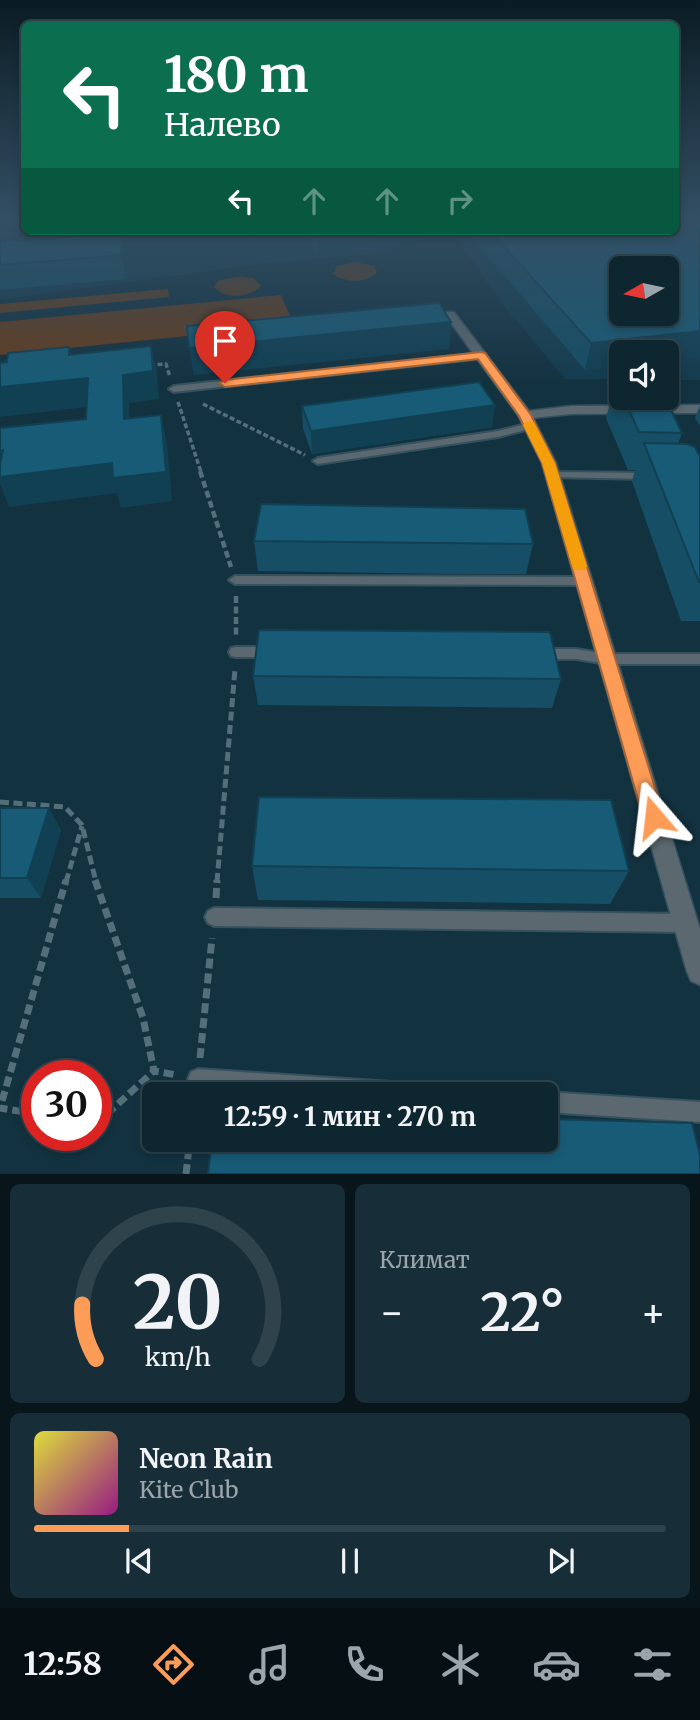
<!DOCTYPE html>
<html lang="ru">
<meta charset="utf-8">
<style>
:root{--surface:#0e2630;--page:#172e38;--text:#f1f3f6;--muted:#9ba5ab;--line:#2e434c;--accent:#fd9c56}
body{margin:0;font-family:Merriweather,serif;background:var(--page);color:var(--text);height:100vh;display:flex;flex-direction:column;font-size:26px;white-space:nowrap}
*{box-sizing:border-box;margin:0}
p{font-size:23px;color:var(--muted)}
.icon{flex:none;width:38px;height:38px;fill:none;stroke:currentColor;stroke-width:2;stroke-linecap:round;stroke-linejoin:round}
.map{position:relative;height:1174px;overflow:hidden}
.side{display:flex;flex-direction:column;gap:10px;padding:10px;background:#08151a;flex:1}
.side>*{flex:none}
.top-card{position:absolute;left:21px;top:21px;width:658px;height:214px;border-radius:10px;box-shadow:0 4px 10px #0003,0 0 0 2px var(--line);background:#0b6e4f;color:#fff;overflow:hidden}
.needle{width:46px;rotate:261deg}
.controls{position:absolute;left:609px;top:256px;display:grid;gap:14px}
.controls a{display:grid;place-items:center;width:70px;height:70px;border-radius:10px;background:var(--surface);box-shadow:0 4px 10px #0003,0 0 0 2px var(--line);font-size:35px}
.speed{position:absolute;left:21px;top:1060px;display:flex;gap:14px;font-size:35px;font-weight:700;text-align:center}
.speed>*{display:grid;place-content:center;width:91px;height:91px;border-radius:50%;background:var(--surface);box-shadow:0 4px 10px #0003,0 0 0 2px var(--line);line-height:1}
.speed .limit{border:10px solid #d22;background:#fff;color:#111}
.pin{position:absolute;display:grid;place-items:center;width:60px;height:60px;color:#fff;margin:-72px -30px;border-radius:50% 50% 50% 0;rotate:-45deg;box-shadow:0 0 7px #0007}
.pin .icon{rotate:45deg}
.me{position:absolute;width:77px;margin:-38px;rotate:343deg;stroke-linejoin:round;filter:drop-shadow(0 0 5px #0008)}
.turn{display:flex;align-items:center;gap:24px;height:147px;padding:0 28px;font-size:32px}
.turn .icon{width:91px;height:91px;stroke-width:2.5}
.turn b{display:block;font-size:49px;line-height:60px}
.lanes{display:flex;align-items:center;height:66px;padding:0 28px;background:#0003;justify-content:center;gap:35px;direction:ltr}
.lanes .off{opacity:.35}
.big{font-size:52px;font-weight:700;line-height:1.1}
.side .tile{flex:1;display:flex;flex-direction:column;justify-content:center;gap:10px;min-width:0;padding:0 24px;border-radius:10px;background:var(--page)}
.side .dial{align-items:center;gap:0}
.dial svg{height:182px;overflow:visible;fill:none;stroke:var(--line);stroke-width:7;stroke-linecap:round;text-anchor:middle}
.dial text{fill:var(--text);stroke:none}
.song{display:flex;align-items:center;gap:21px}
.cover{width:84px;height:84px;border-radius:10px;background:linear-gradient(135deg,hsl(60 70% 55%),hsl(310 70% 35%))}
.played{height:7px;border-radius:4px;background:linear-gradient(90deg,var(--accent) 15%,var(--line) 15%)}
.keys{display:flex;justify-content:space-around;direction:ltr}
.heat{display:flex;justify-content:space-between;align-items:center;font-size:38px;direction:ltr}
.side .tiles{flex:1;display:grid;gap:10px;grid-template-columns:1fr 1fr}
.tile:last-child{grid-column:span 2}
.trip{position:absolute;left:142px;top:1082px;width:416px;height:70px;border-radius:10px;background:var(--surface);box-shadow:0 4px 10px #0003,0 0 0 2px var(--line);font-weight:700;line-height:70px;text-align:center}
.tabs{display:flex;height:112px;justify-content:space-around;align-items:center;background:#060f13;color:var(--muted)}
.tabs .icon{width:49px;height:49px}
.tabs .current{color:var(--accent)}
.tabs b{font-size:32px;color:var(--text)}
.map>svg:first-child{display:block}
.built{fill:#143c4e;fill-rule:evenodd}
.green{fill:#643c1e}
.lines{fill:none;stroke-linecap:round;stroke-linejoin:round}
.service-casing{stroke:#34515e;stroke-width:4}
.minor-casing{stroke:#34515e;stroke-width:3}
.path-far3{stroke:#546e7a;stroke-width:3.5;stroke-dasharray:5 2.5;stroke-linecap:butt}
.path-far2{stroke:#546e7a;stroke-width:4.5;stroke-dasharray:7 3.5;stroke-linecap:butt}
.path-far1{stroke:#546e7a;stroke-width:5;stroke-dasharray:9 4.5;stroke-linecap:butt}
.path{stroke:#546e7a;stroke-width:7;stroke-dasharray:10 5;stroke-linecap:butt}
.service{fill:#5b686f;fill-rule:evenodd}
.minor{fill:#5b686f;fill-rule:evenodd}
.wall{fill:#154e65}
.shaded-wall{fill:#114053}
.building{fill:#185b76;stroke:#114053;stroke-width:2;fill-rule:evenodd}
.route{fill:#fd9c56;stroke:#a46538;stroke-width:2}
.slow{fill:#f59e0b}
</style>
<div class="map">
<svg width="700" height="1174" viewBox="0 0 700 1174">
<rect width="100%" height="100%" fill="#133240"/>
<g class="built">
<polygon points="0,220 24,220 24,231 435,231 379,253 267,263 0,300"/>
<path d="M 700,220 L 700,380 L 667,380 L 667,352 L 621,352 L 621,379 L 565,379 L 497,297 L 452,231 L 676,231 ZM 621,268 L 667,268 L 667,313 L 621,313 Z"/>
</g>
<g class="green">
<path d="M 355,262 L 374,266 L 377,272 C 366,284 346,283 333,274 L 337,266 Z"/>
<path d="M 239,276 L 253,278 L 261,286 C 249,298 226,300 214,287 L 218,281 Z"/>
<polygon points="168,289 169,297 0,313 0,304"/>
<polygon points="281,295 294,325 0,355 0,322"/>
</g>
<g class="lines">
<defs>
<g id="service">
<polygon points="481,353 484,354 484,358 174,392 169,389 174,386"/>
<polygon points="530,423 535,426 533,428 498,437 318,464 313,461 318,458 498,431"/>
<polygon points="552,472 650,473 655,476 650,479 548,477 547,475 548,473"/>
<polygon points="235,576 584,577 590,581 584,585 235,584 229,580"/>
<polygon points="236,647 273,647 278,648 280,652 278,656 273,657 236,657 231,656 229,652 231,648"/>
<polygon points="540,649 576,649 607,654 700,654 700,664 607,664 576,659 540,659 535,658 533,654 535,650"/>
<polygon points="214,908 685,914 691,917 694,923 691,929 685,932 214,926 208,923 205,917 208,911"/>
<polygon points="198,1069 421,1084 428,1087 431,1094 268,1094 198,1089 191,1086 188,1079 191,1072"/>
<polygon points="546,1092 700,1102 700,1122 546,1112 546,1094 541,1094"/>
</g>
<polygon id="minor" points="446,312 454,312 529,411 571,406 700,405 700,413 571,414 533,418 556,463 700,929 700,985 691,981 687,972 542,463 518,415 446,316"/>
</defs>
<use href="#service" class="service-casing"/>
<use href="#minor" class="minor-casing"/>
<g class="path-far3">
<polyline points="150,365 166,364 170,377"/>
<polyline points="178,402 201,472"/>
<polyline points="203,404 305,455"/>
</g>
<g class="path-far2">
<polyline points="200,471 231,567"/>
<polyline points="236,596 236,636"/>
</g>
<g class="path-far1">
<polyline points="0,802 65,807 82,825 96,882"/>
<polyline points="66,882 82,826"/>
<polyline points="217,882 235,669"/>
</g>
<g class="path">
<polyline points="95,880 143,1018 154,1071 177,1075"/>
<polyline points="216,898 217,880"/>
<polyline points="200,1058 212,938"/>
<polyline points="37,1114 0,1108 66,880"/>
<polyline points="96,1124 154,1071"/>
<polyline points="186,1174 190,1139"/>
</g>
<use href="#service" class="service"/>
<use href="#minor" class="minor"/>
</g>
<g class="wall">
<polygon points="700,220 700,356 585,370 466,231 676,231"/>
<polygon points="306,231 374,231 374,249 317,253"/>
<polygon points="0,242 126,256 126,279 0,290"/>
<polygon points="616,382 621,382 621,397 665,397 682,433 678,444 700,457 700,621 681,621 632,481 635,470 628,470 606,418"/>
<polygon points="700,405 700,426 695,418"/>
<polygon points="302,406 492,427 312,454 303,429"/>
<polygon points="254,541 533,544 526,574 450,574 258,571"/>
<polygon points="253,676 561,679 552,708 258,705"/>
<polygon points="0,808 61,830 41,898 0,898"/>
<polygon points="252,866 629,871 610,904 258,900"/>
</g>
<g class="shaded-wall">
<polygon points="316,231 374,231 374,249 317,253"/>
<polygon points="122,233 126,256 126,279 121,255"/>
<polygon points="451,322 449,349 194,375 189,348"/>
<polygon points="700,331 700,356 667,360 667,352 621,352 621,366 585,370 591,343"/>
<polygon points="151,346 157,374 159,399 129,403 131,448 124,419 123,375"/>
<polygon points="69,347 77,374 88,378 96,406 0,417 0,387 69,355"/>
<polygon points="495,405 492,427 312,454 311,431"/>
<polygon points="161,415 167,444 172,501 121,508 117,493 9,507 0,484 0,451"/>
<polygon points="49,808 61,830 41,898 27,878"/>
</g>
<g class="building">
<path d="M 676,220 L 700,220 L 700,331 L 591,343 L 490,231 L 676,231 ZM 621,268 L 667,268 L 667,313 L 621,313 Z"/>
<polygon points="122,233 121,255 0,265 0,242"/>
<polygon points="439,303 451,322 189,348 187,326"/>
<polygon points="151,346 153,371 123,375 124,419 161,415 166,472 113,478 112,463 0,477 0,464 3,450 0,451 0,428 86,419 88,378 0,387 0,363 7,362 8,353 69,347 69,355"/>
<polygon points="479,382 495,405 311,431 302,406"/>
<polygon points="616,382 621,382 621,393"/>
<polygon points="623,397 665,397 682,433 639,432"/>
<polygon points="644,443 687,444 695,447 700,457 700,582 699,582"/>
<polygon points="261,504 525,509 533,544 254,541"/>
<polygon points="259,630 550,632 561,679 253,676"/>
<polygon points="259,797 611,800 629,871 252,866"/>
<polygon points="0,808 49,808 27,878 0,878"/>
<polygon points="546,1119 692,1123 700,1155 700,1174 208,1174 212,1139 546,1139"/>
</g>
<linearGradient id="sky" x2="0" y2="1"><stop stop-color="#0a1c23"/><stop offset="0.57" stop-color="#334f64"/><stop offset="1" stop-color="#334f64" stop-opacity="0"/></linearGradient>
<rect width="700" height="384" fill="url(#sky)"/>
<polygon class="route" points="481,352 485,353 531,415 555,463 664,817 661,824 654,827 646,824 643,817 542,463 519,416 478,359 225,387 219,383 225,380"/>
<polygon class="slow" points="525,422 534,422 555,463 587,566 585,570 574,570 572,566 542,463 523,425"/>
</svg>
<div class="controls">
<a><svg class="needle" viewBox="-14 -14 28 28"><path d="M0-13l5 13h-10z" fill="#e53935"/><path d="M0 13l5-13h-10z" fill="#9ba5ab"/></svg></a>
<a><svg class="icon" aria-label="sound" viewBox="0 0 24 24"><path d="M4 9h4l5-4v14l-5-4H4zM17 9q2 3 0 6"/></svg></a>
</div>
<div class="speed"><div class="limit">30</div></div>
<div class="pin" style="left:225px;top:383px;background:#d93025"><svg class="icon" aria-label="arrive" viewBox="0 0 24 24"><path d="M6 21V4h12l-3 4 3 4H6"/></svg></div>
<svg class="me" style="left:654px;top:817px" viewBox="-20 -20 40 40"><path d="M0-17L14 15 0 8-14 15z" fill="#fd9c56" stroke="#fff" stroke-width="4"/></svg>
<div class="trip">12:59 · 1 мин · 270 m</div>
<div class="top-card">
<div class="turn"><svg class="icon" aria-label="left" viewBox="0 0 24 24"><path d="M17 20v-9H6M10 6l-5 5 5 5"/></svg><div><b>180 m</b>Налево</div></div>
<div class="lanes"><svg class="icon" aria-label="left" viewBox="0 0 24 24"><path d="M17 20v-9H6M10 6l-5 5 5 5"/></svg><svg class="icon off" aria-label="ahead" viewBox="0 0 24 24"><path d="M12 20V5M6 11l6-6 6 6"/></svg><svg class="icon off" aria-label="ahead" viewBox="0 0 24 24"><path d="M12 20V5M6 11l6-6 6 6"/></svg><svg class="icon off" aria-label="right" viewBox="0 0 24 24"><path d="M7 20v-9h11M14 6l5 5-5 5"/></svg></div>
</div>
</div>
<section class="side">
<div class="tiles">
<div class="tile dial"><svg viewBox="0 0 100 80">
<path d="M14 69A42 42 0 1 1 86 69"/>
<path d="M14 69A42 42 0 0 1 8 45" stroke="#fd9c56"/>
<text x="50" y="56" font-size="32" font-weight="700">20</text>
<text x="50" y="72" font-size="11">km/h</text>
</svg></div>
<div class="tile"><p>Климат</p>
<div class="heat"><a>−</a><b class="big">22°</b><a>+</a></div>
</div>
<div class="tile">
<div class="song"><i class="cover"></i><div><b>Neon Rain</b><p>Kite Club</p></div></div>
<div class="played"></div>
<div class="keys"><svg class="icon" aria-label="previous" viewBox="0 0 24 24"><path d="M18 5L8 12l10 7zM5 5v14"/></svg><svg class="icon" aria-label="pause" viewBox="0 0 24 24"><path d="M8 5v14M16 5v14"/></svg><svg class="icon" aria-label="next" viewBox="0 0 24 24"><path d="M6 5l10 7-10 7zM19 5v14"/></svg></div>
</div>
</div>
</section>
<nav class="tabs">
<b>12:58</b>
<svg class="icon current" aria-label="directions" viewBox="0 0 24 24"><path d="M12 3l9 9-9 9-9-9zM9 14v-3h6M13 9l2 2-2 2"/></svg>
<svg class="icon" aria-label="music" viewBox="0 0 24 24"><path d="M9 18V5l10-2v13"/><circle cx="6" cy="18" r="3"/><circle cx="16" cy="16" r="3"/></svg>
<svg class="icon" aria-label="phone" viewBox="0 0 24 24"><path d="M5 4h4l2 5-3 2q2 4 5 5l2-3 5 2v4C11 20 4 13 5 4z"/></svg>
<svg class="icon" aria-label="climate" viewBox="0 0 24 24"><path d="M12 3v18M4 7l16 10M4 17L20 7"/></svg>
<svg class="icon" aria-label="car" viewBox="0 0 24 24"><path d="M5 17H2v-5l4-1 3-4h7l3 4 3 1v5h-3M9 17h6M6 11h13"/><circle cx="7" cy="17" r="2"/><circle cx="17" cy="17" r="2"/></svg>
<svg class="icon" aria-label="filters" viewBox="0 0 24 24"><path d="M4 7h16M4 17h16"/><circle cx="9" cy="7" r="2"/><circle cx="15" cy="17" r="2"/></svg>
</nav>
